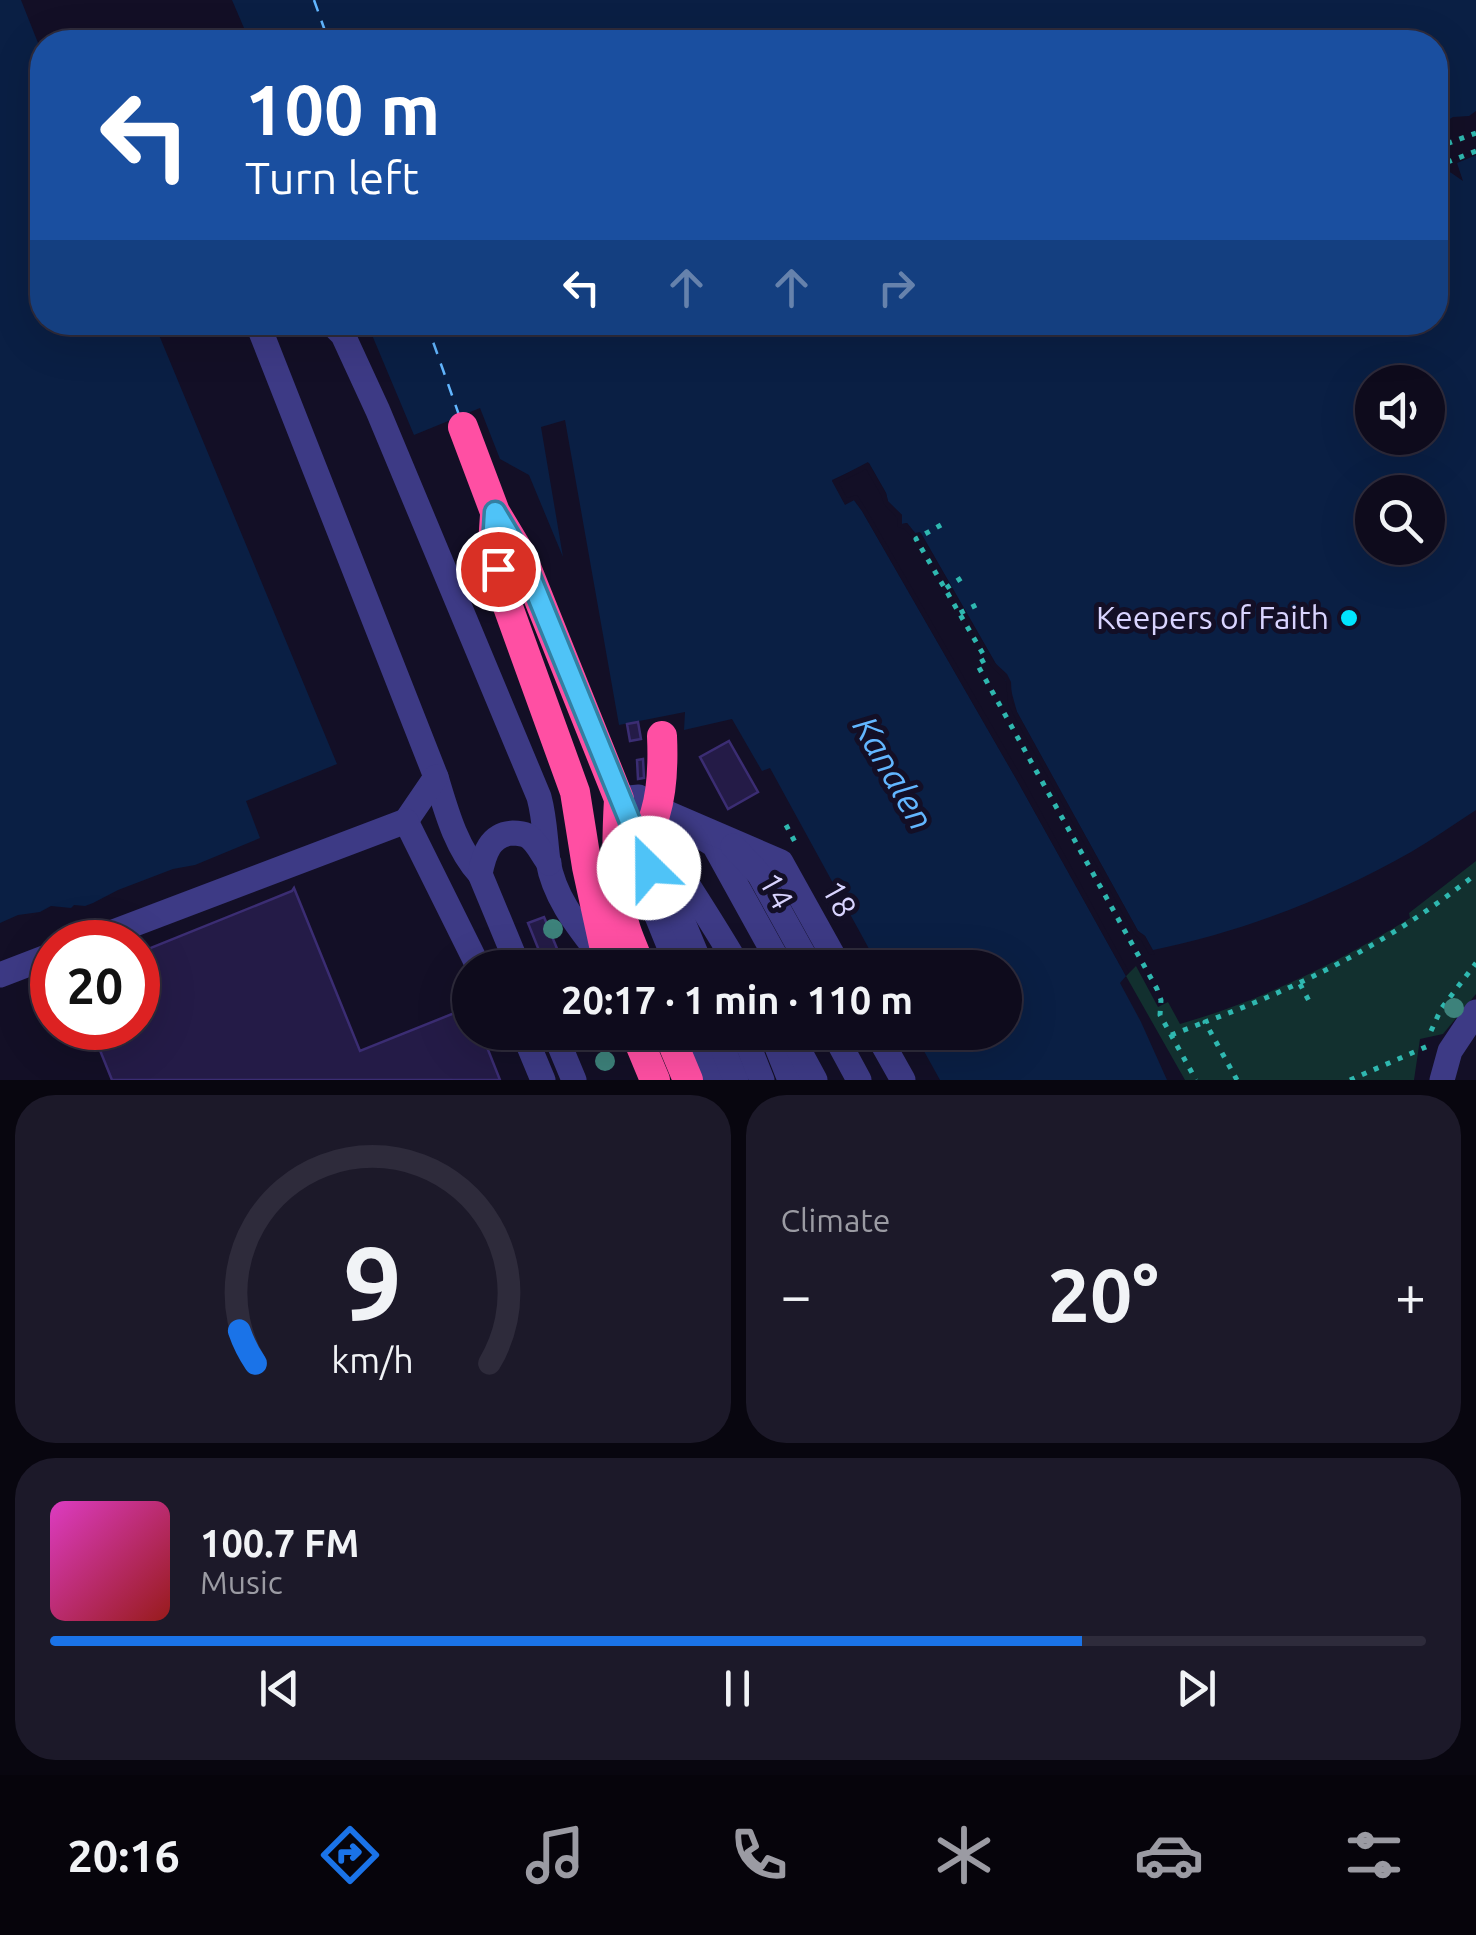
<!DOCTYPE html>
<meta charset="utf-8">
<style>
:root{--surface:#0e0b1c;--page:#1c1929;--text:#f1f3f6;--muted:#9b9ba3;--line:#2e2b3b;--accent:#1a73e8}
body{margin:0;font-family:Ubuntu,sans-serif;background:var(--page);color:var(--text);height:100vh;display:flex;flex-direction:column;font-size:38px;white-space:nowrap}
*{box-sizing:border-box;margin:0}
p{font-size:32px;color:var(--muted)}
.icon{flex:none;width:55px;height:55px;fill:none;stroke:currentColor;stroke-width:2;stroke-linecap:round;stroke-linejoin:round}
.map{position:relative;height:1080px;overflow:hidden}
.side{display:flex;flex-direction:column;gap:15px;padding:15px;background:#08060f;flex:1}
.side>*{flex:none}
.hud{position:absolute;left:30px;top:30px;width:1418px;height:305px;border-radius:40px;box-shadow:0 10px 40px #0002,0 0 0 2px var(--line);background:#1a4fa0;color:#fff;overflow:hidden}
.fabs{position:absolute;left:1355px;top:365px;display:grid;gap:20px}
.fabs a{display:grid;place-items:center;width:90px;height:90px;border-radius:50%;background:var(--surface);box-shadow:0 10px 40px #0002,0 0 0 2px var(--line);font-size:50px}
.speed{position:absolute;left:30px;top:920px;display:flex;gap:20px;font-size:50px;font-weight:700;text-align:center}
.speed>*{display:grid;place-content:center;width:130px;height:130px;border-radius:50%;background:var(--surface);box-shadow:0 10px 40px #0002,0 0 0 2px var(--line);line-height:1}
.speed .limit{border:15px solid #d22;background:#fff;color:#111}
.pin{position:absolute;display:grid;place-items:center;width:85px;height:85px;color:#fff;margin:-42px;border:5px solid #fff;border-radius:50%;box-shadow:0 2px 10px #0007}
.me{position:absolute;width:110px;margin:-55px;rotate:337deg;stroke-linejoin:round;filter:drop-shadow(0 0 8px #0008)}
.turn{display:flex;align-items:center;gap:35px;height:210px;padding:0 50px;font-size:45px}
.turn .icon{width:130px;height:130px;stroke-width:2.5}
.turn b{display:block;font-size:70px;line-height:85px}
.lanes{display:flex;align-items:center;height:95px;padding:0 50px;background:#0003;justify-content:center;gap:50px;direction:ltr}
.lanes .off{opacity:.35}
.big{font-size:75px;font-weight:700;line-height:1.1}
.side .card{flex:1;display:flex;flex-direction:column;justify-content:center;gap:15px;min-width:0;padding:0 35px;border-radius:40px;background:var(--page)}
.side .dial{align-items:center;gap:0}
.dial svg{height:260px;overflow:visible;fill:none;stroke:var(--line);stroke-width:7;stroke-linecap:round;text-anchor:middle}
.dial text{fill:var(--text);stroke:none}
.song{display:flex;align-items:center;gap:30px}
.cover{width:120px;height:120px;border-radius:15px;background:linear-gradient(135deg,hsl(310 70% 55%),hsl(0 70% 35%))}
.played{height:10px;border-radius:5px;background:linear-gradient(90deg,var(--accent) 75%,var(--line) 75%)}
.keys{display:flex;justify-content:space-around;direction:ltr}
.heat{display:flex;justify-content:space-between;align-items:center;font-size:55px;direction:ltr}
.side .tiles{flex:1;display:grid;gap:15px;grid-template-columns:1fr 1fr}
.card:last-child{grid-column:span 2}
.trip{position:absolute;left:452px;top:950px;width:570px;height:100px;border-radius:50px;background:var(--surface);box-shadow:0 10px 40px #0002,0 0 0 2px var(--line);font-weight:700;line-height:100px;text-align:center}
.tab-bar{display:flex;height:160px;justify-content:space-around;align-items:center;background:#06040b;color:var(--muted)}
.tab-bar .icon{width:70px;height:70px}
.tab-bar .current{color:var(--accent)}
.tab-bar b{font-size:45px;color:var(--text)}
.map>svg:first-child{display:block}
.green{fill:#12302f}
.water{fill:#0a1f44;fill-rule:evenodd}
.pier{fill:#130f26}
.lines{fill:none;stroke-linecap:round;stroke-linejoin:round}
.ferry{stroke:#62b6ff;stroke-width:2.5;stroke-dasharray:12 10;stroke-linecap:butt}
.building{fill:#241b47;stroke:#3b2d73;stroke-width:2.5}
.path{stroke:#2fb8b0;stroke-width:5;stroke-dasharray:5 8;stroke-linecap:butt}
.minor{stroke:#3d3a85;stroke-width:25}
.highway{stroke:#ff4fa3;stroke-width:30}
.tree{fill:#3d827b}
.route-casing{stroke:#337fa1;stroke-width:25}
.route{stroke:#4fc3f7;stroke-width:18}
.poi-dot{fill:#00e5ff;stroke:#130f26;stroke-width:4}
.labels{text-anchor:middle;stroke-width:10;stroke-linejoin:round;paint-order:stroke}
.poi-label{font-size:32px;fill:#d9d4ff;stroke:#130f26;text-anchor:end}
.street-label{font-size:32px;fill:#d9d4ff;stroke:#130f26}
.water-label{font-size:35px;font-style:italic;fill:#62b6ff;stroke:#130f26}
</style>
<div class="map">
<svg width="1476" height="1080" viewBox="0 0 1476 1080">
<rect width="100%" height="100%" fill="#130f26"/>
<path class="green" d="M 1476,861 L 1476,994 L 1443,1034 L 1420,1039 L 1414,1080 L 1185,1080 L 1126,976 L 1136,966 L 1158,1007 L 1168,1002 L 1180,1024 C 1263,1000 1337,963 1410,918 L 1409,913 Z"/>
<g class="water">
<polygon points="0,0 21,0 42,53 42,322 154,323 337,764 246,801 260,838 195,865 173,869 118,890 93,903 85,906 74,905 71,908 51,906 40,912 18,915 0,923"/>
<polygon points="232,0 1476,0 1476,111 1469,116 1453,117 1435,128 1435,42 250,42"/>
<path d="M 1476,155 L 1476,810 C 1454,824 1433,839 1411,852 C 1332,897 1242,932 1153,950 L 1145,936 L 1138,931 L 1017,712 L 1011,690 L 921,533 L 915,533 L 907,523 L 902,524 L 902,515 L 888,502 L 886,493 L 869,463 L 832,480 L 845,504 L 854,500 L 862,511 L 1018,782 L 1126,976 L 1120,983 L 1141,1022 L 1167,1080 L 940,1080 L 914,1033 L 1005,1032 L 1005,968 L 879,967 L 770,768 L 762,771 L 732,719 L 684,730 L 685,712 L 619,725 L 565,420 L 541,427 L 563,557 L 529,475 L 500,459 L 480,408 L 414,435 L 367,323 L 1435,322 L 1435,172 L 1437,171 L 1444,188 L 1447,174 L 1451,172 L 1462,180 L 1456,163 ZM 1372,382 L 1428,382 L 1428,438 L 1372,438 ZM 1372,492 L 1428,492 L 1428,548 L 1372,548 Z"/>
</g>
<g class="pier">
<polygon points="1476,150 1476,155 1457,163 1463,181 1450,172 1447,174 1445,190 1437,172 1435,172 1435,167 1440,167 1443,172 1452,168 1454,159"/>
<polygon points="868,462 886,493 888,501 902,515 902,524 907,523 915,533 920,532 995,663 1007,674 1011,682 1012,701 1017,712 1138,931 1145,936 1155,955 1149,954 1141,940 1134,934 1013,714 1008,703 1006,681 991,666 918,538 912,537 904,529 898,527 897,518 884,504 881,495 866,469 839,483 847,498 857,495 866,509 1023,779 1129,972 1126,976 1018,782 862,511 854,500 845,505 832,481"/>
</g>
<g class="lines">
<g class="ferry">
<polyline points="314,0 329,42"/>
<polyline points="426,322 459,415"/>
</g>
</g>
<g class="building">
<polygon points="638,722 641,739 630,741 627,724"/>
<polygon points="729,741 758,792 728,809 700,757"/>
<polygon points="643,759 644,778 638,779 637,760"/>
<polygon points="294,888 360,1051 467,1008 470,1005 470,1032 481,1032 500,1080 112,1080 91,1028 138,1028 138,953 292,891"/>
<polygon points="544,917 565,968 546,968 528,923"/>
</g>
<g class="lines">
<g class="path">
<polyline points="1435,148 1476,133"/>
<polyline points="1435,167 1476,151"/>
<polyline points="941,525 916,539 986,659 977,664 1157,989 1161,1000 1160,1015 1196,1080"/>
<polyline points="946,588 963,577"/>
<polyline points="960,613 978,604"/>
<polyline points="786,825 795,842"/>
<polyline points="1300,984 1309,1001"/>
<polyline points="1431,1031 1441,1009 1476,963"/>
<polyline points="1171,1035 1205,1022"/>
<path d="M 1237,1080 L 1205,1022 C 1305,985 1392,941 1476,874"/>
<polyline points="1350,1080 1428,1046"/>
</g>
<g class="minor">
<path d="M 257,322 L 436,777 C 446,810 456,848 480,874"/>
<path d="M 330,322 L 343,335 L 378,411 L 539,797 C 545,819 545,839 548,861 C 555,902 583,932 607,964"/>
<polyline points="619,799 639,797 714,845 782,968"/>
<polyline points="658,809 781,862 840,968"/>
<path d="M 645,812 C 661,827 665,848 676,866 C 697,900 719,933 739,968"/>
<polyline points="406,821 436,777"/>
<polyline points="733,846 759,874 811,968"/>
<polyline points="629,847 678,968"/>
<polyline points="656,857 702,968"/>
<polyline points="87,942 406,821 479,968"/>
<path d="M 519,968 L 480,874 C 484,854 490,834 513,833 C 517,833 526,834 529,837 C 537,842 543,856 549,863"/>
<polyline points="0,975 52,955"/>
<polyline points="523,1032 543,1080"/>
<polyline points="554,1032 574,1080"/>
<polyline points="692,1032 711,1080"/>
<polyline points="716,1032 736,1080"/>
<polyline points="743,1032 762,1080"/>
<polyline points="771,1032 790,1080"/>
<polyline points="789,1032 815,1080"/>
<polyline points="833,1032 859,1080"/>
<polyline points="876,1032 903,1080"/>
<polyline points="1442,1080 1450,1051 1476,1012"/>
</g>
<g class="highway">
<path d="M 463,427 L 495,512 L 522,557 L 619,799 C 617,834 615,897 626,930 C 630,942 636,955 641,968"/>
<polyline points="495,515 493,544 503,593 575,792 587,867 609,968"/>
<path d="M 620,883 C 655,828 665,802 662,736"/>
<polyline points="635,1032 655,1080"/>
<polyline points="668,1032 688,1080"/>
</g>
</g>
<g class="tree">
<circle cx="553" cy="929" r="10"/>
<circle cx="1454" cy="1008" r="10"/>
<circle cx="605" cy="1061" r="10"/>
</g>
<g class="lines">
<defs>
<polyline id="route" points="498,569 493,544 495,512 522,557 649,868"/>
</defs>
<use href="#route" class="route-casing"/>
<use href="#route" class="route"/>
</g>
<circle class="poi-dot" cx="1349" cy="618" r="10"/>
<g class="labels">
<g class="poi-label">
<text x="1329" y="629">Keepers of Faith</text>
</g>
<g class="street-label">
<text transform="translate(776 891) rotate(61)" y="11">14</text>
<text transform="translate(839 899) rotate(61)" y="11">18</text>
</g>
<g class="water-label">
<text transform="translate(893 773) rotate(60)" y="12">Kanalen</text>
</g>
</g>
</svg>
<div class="fabs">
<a><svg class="icon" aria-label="sound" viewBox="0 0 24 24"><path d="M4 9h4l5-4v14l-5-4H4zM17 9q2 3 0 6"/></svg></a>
<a><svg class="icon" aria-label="search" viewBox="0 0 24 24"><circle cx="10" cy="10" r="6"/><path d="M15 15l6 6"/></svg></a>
</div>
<div class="speed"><div class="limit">20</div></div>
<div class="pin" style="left:498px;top:569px;background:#d93025"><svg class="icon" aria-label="arrive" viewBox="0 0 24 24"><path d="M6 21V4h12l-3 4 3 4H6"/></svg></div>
<svg class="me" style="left:649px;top:868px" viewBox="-20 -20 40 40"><circle r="19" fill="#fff"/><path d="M0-13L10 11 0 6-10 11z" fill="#4fc3f7"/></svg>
<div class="trip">20:17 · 1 min · 110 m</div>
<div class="hud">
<div class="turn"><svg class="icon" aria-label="left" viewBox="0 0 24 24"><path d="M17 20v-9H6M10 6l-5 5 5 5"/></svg><div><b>100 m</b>Turn left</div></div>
<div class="lanes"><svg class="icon" aria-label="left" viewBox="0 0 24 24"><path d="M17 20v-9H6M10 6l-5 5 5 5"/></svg><svg class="icon off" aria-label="ahead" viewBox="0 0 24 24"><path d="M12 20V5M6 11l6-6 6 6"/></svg><svg class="icon off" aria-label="ahead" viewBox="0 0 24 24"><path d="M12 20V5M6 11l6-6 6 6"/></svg><svg class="icon off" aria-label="right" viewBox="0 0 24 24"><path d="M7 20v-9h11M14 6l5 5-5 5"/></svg></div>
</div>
</div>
<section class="side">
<div class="tiles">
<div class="card dial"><svg viewBox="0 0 100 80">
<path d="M14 69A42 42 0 1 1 86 69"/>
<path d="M14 69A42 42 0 0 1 9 59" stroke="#1a73e8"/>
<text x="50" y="56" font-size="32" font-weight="700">9</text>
<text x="50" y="72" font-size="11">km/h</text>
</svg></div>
<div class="card"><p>Climate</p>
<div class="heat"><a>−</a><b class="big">20°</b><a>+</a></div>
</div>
<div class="card">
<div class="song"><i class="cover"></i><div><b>100.7 FM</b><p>Music</p></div></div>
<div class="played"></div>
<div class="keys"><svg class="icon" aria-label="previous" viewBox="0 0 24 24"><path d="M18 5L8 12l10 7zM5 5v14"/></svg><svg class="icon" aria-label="pause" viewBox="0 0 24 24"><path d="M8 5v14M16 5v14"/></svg><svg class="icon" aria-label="next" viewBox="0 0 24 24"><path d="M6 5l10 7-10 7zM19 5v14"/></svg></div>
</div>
</div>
</section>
<nav class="tab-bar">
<b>20:16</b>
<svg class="icon current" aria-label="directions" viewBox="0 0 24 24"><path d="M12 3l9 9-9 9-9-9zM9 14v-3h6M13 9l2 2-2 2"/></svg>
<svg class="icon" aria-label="music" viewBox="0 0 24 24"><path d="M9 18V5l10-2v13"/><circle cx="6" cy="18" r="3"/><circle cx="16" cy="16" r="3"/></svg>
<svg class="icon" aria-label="phone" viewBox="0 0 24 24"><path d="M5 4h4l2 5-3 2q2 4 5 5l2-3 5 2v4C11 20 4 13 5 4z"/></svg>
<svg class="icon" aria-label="climate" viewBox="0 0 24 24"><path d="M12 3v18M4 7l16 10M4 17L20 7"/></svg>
<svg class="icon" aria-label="car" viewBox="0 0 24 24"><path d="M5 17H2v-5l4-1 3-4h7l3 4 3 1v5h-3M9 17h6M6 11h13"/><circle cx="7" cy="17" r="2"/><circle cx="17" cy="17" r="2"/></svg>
<svg class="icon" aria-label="filters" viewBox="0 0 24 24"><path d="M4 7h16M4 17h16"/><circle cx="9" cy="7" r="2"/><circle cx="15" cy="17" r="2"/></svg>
</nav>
